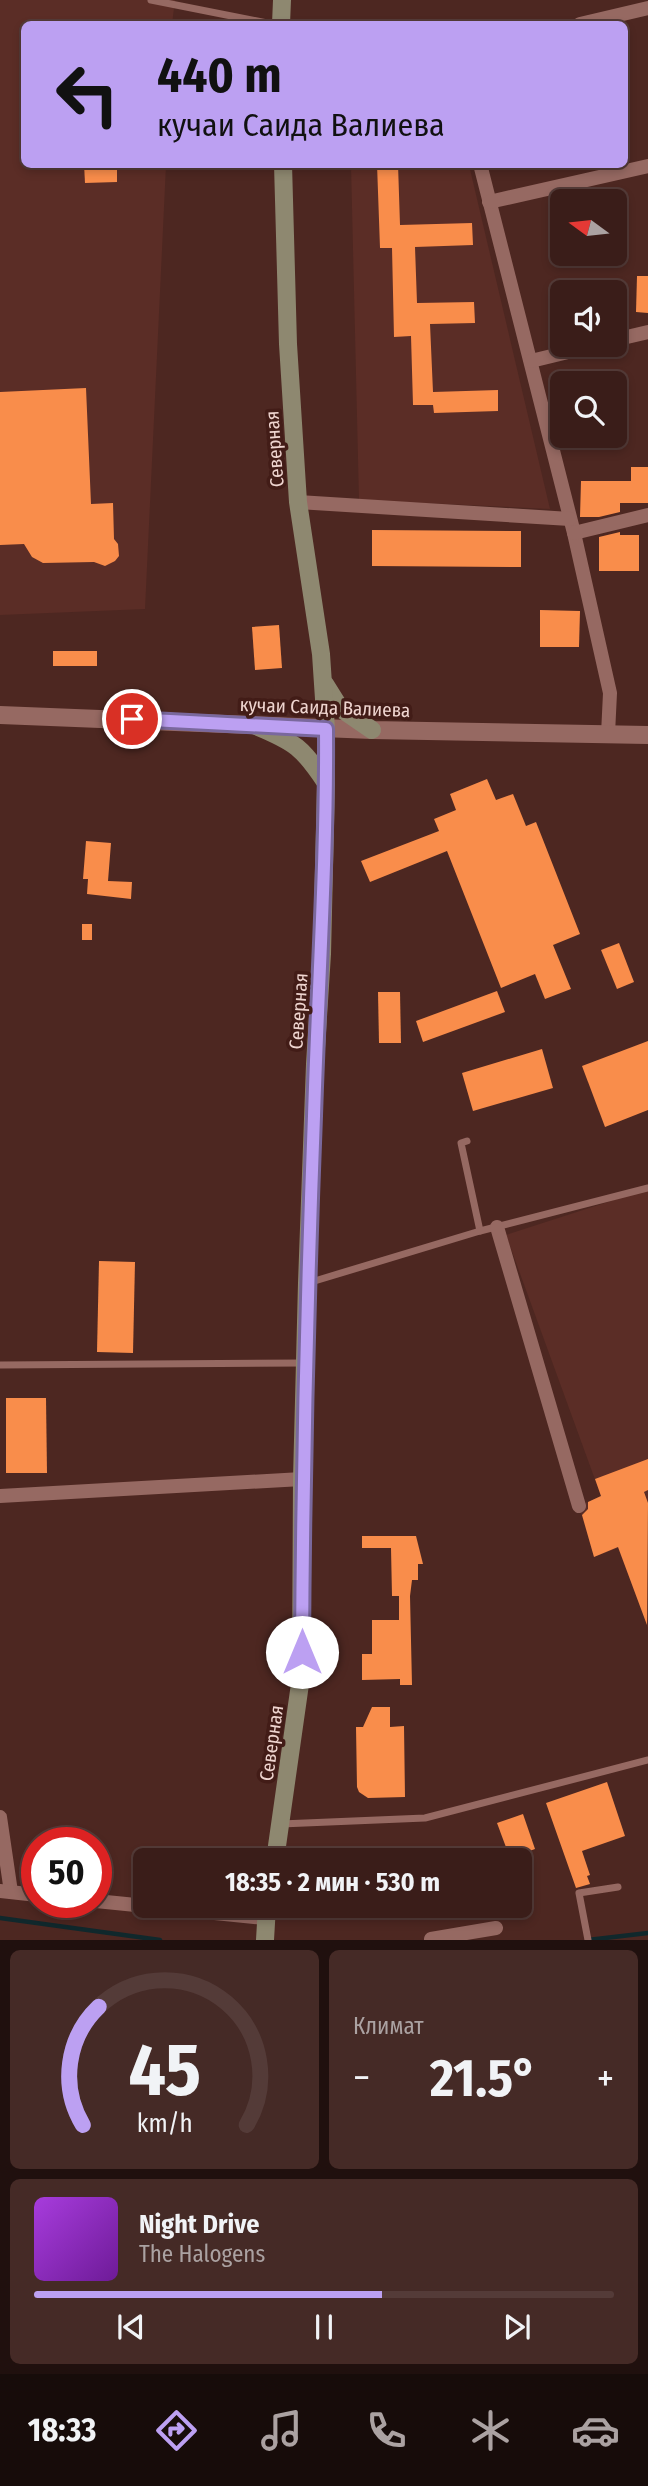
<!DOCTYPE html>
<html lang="ru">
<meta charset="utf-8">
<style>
:root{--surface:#3a1d19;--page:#452a26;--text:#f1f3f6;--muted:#aba2a2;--line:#543b38;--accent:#bca0f2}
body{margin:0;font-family:"Fira Sans Condensed",sans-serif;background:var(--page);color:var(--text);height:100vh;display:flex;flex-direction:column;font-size:26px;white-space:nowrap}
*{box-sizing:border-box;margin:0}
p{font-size:23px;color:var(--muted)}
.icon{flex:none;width:38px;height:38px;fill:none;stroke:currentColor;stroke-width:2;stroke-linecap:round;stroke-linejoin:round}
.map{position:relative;height:1940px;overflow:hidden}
.sheet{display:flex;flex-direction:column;gap:10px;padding:10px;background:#20100e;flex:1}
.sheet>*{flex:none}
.guide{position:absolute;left:21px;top:21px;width:607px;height:147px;border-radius:10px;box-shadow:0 4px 10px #0003,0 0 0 2px var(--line);background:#bca0f2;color:#111;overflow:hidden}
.needle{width:46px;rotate:285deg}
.buttons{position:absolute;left:550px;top:189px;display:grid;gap:14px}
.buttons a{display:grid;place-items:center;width:77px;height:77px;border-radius:10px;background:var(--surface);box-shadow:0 4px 10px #0003,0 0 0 2px var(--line);font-size:35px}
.speed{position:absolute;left:21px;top:1827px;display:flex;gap:14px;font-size:35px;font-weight:700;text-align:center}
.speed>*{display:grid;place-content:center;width:91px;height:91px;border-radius:50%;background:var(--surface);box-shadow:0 4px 10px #0003,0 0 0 2px var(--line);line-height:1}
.speed .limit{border:10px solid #d22;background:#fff;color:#111}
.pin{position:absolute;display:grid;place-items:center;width:60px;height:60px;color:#fff;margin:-30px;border:4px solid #fff;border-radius:50%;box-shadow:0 2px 7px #0007}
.me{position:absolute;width:77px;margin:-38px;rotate:0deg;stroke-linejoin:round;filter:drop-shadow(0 0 5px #0008)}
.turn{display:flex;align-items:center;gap:24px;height:147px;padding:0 21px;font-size:32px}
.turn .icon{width:91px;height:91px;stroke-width:2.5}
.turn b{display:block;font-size:49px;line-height:60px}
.big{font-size:52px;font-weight:700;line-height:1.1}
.sheet .card{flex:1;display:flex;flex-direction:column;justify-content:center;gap:10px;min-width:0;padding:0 24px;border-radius:10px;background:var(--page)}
.sheet .dial{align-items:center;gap:0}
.dial svg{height:182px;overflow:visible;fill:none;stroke:var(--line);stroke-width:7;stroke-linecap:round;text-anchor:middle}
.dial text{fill:var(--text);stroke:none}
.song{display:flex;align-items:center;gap:21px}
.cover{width:84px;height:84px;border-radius:10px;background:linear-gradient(135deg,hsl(280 70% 55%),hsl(280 70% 35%))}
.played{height:7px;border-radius:4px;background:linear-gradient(90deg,var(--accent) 60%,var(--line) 60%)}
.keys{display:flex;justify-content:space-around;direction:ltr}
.heat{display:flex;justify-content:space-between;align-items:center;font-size:38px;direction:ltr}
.sheet .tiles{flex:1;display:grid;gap:10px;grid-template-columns:1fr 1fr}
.card:last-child{grid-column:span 2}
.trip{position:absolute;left:133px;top:1848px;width:399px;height:70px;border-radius:10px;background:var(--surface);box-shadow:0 4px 10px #0003,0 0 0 2px var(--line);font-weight:700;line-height:70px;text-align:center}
.menu{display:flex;height:112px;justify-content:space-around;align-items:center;background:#170c0a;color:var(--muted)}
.menu .icon{width:49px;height:49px}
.menu .selected{color:var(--accent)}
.menu b{font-size:32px;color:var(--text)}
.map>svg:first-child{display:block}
.built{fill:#5b2d26}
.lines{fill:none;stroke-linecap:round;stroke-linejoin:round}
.stream{stroke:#10282c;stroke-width:4.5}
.building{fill:#f98d4b}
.service{stroke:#966962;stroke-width:7}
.minor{stroke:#966962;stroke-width:14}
.tertiary{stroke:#966962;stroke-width:18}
.secondary{stroke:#8e8870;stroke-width:18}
.route-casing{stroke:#7a689d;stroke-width:18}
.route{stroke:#bca0f2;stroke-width:12}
.labels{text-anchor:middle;stroke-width:7;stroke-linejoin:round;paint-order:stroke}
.street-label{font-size:19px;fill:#efd5d0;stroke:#421c17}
</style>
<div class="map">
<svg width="648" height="1940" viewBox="0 0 648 1940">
<rect width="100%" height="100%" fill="#4d2721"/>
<g class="built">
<polygon points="0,0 175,0 172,24 24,24 24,164 166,165 145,609 0,615"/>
<polygon points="351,165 469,165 550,509 359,500"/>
<polygon points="648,1189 648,1628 618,1548 594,1557 579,1506 601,1496 506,1235"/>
</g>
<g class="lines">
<g class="stream">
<polyline points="0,1918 160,1940"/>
<polyline points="588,1940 648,1933"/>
</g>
</g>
<g class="building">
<polygon points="84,164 117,164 117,182 85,183"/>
<polygon points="377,164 398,164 400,225 472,223 473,245 415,247 417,303 474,302 475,323 430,324 433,392 498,390 498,411 434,413 433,405 413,405 411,336 394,337 392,248 380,248"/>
<polygon points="637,276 648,276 648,313 636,312"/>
<polygon points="86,388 91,504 113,503 114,539 118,544 119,556 115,561 105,566 94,562 43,563 32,557 24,544 0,545 0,392"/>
<polygon points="631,467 648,467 648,503 620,503 620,512 599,517 580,517 581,481 631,481"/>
<polygon points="372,530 521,531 521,567 372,566"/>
<polygon points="620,532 620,535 639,535 639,571 599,571 599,537"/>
<polygon points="540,610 580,611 579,647 540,647"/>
<polygon points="279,625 282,668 255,670 252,627"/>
<rect x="53" y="651" width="44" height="15"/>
<polygon points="487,779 496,800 513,794 526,826 536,822 580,934 553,945 571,989 545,999 535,974 501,988 447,851 370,882 361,861 439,831 434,819 456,810 450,794"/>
<polygon points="86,841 111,843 108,881 132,882 131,899 87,894 88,879 83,879"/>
<rect x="82" y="924" width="10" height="16"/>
<polygon points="619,943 634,982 617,989 601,950"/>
<polygon points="497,991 505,1012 423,1042 416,1021"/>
<polygon points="378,992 400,992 401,1043 379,1043"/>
<polygon points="648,1041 648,1110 605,1127 582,1066"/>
<polygon points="542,1049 553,1088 473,1111 462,1073"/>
<polygon points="99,1261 135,1262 133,1353 97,1352"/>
<polygon points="6,1398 46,1398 47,1473 6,1473"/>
<polygon points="648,1459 648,1490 644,1492 648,1503 647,1625 618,1547 594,1557 582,1515 588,1509 588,1502 601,1496 595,1479"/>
<polygon points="362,1536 416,1536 423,1564 418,1564 418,1580 412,1580 410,1596 412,1685 400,1685 400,1679 362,1680 362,1654 372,1654 372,1620 399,1620 399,1596 392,1596 391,1548 362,1548"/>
<polygon points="372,1707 390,1707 390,1727 404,1726 405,1797 368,1798 359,1792 357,1787 356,1727 363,1727"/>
<polygon points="607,1782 625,1836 582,1851 590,1875 587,1876 590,1884 576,1888 546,1803"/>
<polygon points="523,1814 535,1849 510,1858 497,1823"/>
</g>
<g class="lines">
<g class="service">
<polyline points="151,0 272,24"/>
<polyline points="467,1141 461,1143 480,1231"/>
<polyline points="308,1283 480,1231 648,1188"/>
<polyline points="0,1365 304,1363"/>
<polyline points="281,1824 425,1818 648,1760"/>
<polyline points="588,1940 579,1893 618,1887"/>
</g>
<g class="minor">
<polyline points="580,24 648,8"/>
<polyline points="480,164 574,533 610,693 608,734"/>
<polyline points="489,202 648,166"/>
<polyline points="614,340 648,332"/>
<polyline points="531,361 597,345"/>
<polyline points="298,502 570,519"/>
<polyline points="574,533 648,515"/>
<polyline points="497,1227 579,1506"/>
<polyline points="0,1496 302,1479"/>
<polyline points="0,1817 11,1892"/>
<polyline points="0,1891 37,1895"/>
<polyline points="96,1901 265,1918"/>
<polyline points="431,1939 496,1928"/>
</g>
<polyline class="tertiary" points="0,715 372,730 648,735"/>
<g class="secondary">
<polyline points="281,24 282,0"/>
<polyline points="325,684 340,708 372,730"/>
<path d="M 256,726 C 295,742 303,748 326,783"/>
<polyline points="275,1860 301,1677 302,1479 307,1283 315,1064 322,954 326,783 326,729 321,654 298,502 288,344 283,164"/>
<polyline points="265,1940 267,1906"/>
</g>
</g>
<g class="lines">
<defs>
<path id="route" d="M 132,719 L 326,729 C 327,858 318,987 314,1116 C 307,1295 303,1473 302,1652"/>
</defs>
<use href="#route" class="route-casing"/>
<use href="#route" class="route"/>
</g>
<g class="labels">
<g class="street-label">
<text transform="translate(274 449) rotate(-94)" y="7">Северная</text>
<text transform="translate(325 707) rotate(2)" y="7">кучаи Саида Валиева</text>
<text transform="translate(298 1011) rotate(-86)" y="7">Северная</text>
<text transform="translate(271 1743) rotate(-82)" y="7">Северная</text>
</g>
</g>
</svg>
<div class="buttons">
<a><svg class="needle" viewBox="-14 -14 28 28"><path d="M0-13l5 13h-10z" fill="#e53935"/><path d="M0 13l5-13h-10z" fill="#aba2a2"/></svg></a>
<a><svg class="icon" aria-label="sound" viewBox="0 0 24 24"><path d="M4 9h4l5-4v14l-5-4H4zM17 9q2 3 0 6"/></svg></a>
<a><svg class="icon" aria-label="search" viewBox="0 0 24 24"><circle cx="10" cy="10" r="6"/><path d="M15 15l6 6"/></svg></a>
</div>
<div class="speed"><div class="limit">50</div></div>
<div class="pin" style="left:132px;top:719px;background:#d93025"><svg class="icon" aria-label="arrive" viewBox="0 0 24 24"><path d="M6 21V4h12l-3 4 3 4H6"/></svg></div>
<svg class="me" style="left:302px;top:1652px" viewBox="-20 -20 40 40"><circle r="19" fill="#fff"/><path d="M0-13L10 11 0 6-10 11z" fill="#bca0f2"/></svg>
<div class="trip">18:35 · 2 мин · 530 m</div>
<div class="guide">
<div class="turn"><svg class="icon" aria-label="left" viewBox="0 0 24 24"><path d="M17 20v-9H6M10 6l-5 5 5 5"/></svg><div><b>440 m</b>кучаи Саида Валиева</div></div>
</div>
</div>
<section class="sheet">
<div class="tiles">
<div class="card dial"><svg viewBox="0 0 100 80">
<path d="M14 69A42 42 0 1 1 86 69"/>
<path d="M14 69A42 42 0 0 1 21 17" stroke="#bca0f2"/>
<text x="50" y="56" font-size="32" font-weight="700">45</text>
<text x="50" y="72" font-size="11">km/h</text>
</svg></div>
<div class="card"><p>Климат</p>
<div class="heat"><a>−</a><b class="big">21.5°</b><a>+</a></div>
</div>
<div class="card">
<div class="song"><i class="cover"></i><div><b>Night Drive</b><p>The Halogens</p></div></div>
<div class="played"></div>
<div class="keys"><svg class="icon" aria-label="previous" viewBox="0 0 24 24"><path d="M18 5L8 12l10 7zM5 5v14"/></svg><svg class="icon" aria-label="pause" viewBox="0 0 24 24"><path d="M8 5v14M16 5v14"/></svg><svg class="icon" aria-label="next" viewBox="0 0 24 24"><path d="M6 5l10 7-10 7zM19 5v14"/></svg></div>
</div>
</div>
</section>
<nav class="menu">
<b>18:33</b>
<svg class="icon selected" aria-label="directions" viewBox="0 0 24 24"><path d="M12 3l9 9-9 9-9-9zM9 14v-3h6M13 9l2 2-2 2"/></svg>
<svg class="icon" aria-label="music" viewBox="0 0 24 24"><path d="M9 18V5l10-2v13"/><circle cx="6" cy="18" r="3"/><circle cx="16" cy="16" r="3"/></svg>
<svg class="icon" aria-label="phone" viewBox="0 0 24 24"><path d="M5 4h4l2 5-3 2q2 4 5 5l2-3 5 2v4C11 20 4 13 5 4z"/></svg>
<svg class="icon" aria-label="climate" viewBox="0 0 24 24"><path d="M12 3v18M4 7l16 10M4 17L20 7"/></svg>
<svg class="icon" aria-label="car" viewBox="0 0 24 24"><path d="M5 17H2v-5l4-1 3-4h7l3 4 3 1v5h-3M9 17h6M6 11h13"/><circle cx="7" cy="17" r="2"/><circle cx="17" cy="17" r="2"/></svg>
</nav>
